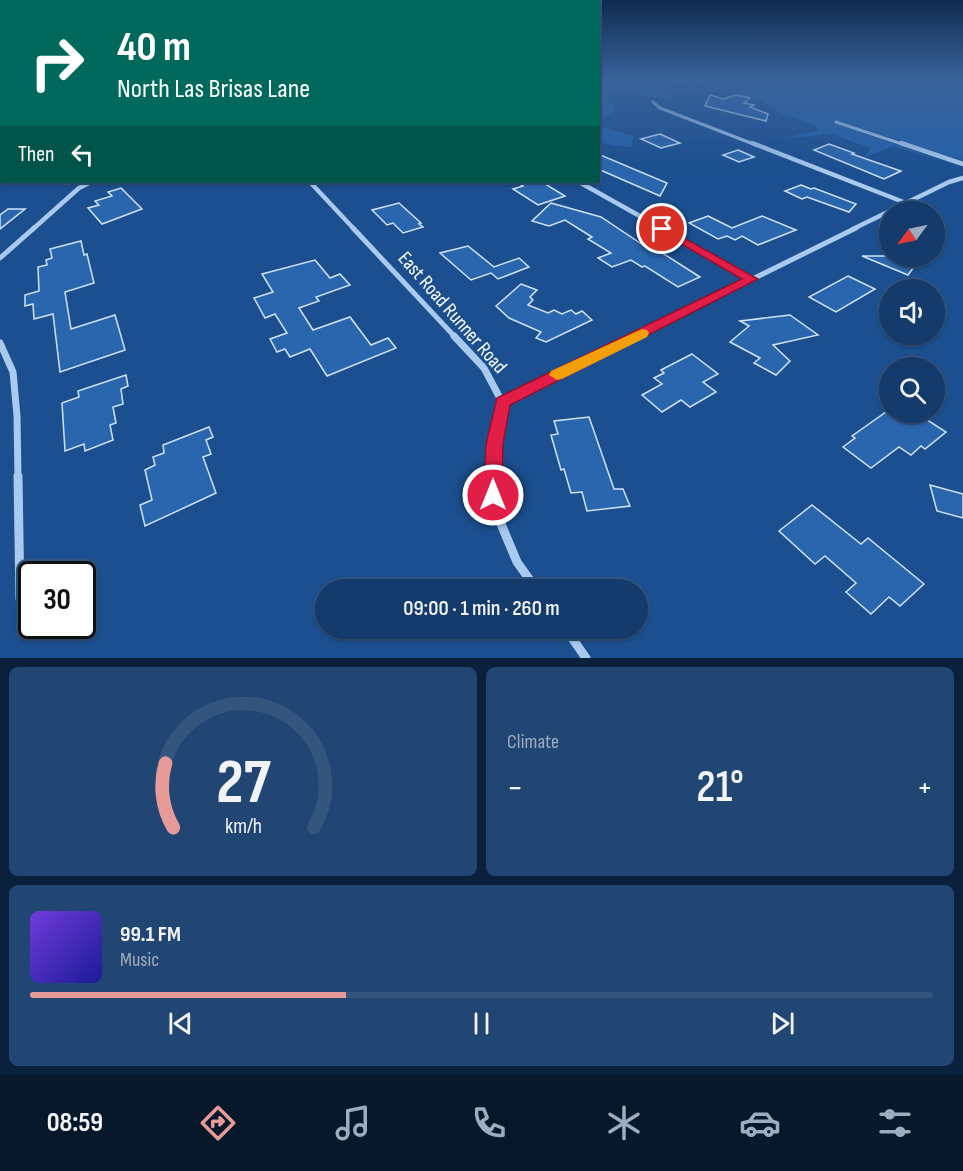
<!DOCTYPE html>
<meta charset="utf-8">
<style>
:root{--surface:#143b6b;--page:#214673;--text:#f1f3f6;--muted:#9dadc1;--line:#33557e;--accent:#e69b98}
body{margin:0;font-family:"Sofia Sans Condensed",sans-serif;background:var(--page);color:var(--text);height:100vh;display:flex;flex-direction:column;font-size:22px;white-space:nowrap}
*{box-sizing:border-box;margin:0}
p{font-size:20px;color:var(--muted)}
.icon{flex:none;width:33px;height:33px;fill:none;stroke:currentColor;stroke-width:2;stroke-linecap:round;stroke-linejoin:round}
.map{position:relative;height:658px;overflow:hidden}
.panel{display:flex;flex-direction:column;gap:9px;padding:9px;background:#0b203b;flex:1}
.panel>*{flex:none}
.guide{position:absolute;left:0px;top:0px;width:600px;height:183px;box-shadow:0 2px 4px #0004,0 0 0 2px var(--line);background:#00695c;color:#fff;overflow:hidden}
.needle{width:39px;rotate:237deg}
.tools{position:absolute;left:879px;top:201px;display:grid;gap:12px}
.tools a{display:grid;place-items:center;width:66px;height:66px;border-radius:50%;background:var(--surface);box-shadow:0 2px 4px #0004,0 0 0 2px var(--line);font-size:30px}
.speed{position:absolute;left:18px;top:561px;display:flex;gap:12px;font-size:30px;font-weight:700;text-align:center}
.speed>*{display:grid;place-content:center;width:78px;height:78px;border-radius:50%;background:var(--surface);box-shadow:0 2px 4px #0004,0 0 0 2px var(--line);line-height:1}
.speed .limit{border:3px solid #111;border-radius:9px;background:#fff;color:#111}
.pin{position:absolute;display:grid;place-items:center;width:51px;height:51px;color:#fff;margin:-26px;border:3px solid #fff;border-radius:50%;box-shadow:0 2px 6px #0007}
.me{position:absolute;width:66px;margin:-33px;rotate:0deg;stroke-linejoin:round;filter:drop-shadow(0 0 4px #0008)}
.turn{display:flex;align-items:center;gap:21px;height:126px;padding:0 18px;font-size:27px}
.turn .icon{width:78px;height:78px;stroke-width:2.5}
.turn b{display:block;font-size:42px;line-height:51px}
.then{display:flex;align-items:center;height:57px;padding:0 18px;background:#0003;gap:12px;font-size:22px}
.big{font-size:45px;font-weight:600;line-height:1.1}
.panel .tile{flex:1;display:flex;flex-direction:column;justify-content:center;gap:9px;min-width:0;padding:0 21px;border-radius:9px;background:var(--page)}
.panel .dial{align-items:center;gap:0}
.dial svg{height:156px;overflow:visible;fill:none;stroke:var(--line);stroke-width:7;stroke-linecap:round;text-anchor:middle}
.dial text{fill:var(--text);stroke:none}
.song{display:flex;align-items:center;gap:18px}
.cover{width:72px;height:72px;border-radius:9px;background:linear-gradient(135deg,hsl(260 70% 55%),hsl(240 70% 35%))}
.played{height:6px;border-radius:3px;background:linear-gradient(90deg,var(--accent) 35%,var(--line) 35%)}
.keys{display:flex;justify-content:space-around;direction:ltr}
.heat{display:flex;justify-content:space-between;align-items:center;font-size:33px;direction:ltr}
.panel .tiles{flex:1;display:grid;gap:9px;grid-template-columns:1fr 1fr}
.tile:last-child{grid-column:span 2}
.trip{position:absolute;left:315px;top:579px;width:333px;height:60px;border-radius:30px;background:var(--surface);box-shadow:0 2px 4px #0004,0 0 0 2px var(--line);font-weight:600;line-height:60px;text-align:center}
.dock{display:flex;height:96px;justify-content:space-around;align-items:center;background:#08182b;color:var(--muted)}
.dock .icon{width:42px;height:42px}
.dock .selected{color:var(--accent)}
.dock b{font-size:27px;color:var(--text)}
.map>svg:first-child{display:block}
.green{fill:#2461a8}
.building{fill:#2a66ad;stroke:#cfe3fa;stroke-width:1.5}
.lines{fill:none;stroke-linecap:round;stroke-linejoin:round}
.minor-far4{stroke:#a9c9ee;stroke-width:3}
.minor-far3{stroke:#a9c9ee;stroke-width:4.5}
.minor-far2{stroke:#a9c9ee;stroke-width:5}
.minor-far1{stroke:#a9c9ee;stroke-width:7}
.minor{stroke:#a9c9ee;stroke-width:9}
.route{fill:#e11d48;stroke:#92132f;stroke-width:1.5}
.slow{fill:#f59e0b}
.labels{text-anchor:middle;stroke-width:6;stroke-linejoin:round;paint-order:stroke}
.street-label{font-size:20px;fill:#fff;stroke:#1b4f8f}
</style>
<div class="map">
<svg width="963" height="658" viewBox="0 0 963 658">
<rect width="100%" height="100%" fill="#1b4f8f"/>
<g class="green">
<polygon points="628,79 963,79 963,160 839,121 835,123 942,161 894,146 864,157 871,148 831,134 781,139 819,130 814,125 781,113 762,101 742,95 688,82 659,89 669,94 668,98 640,96 610,84"/>
<polygon points="599,80 617,110 599,119"/>
<polygon points="599,126 633,136 632,147 614,146 599,142"/>
</g>
<g class="building">
<polygon points="710,95 723,99 736,95 750,98 744,103 754,105 750,107 768,114 766,121 705,106"/>
<polygon points="660,134 680,143 661,148 641,139"/>
<polygon points="829,144 854,153 852,154 901,171 884,179 814,150"/>
<polygon points="738,150 754,157 739,162 723,155"/>
<polygon points="598,154 667,183 660,196 598,169"/>
<polygon points="516,182 542,182 565,196 538,205 513,189 523,186"/>
<polygon points="801,185 811,189 814,188 856,204 849,212 807,197 802,199 785,191"/>
<polygon points="121,188 142,209 102,224 88,208 99,205 95,201 112,196 108,192"/>
<polygon points="399,203 421,223 419,224 423,227 403,233 393,223 387,225 372,210"/>
<polygon points="551,203 601,217 652,251 656,249 700,277 678,287 645,266 642,267 631,260 612,267 598,258 611,253 588,239 592,237 565,220 549,226 532,221"/>
<polygon points="8,209 25,209 0,229 0,215"/>
<polygon points="708,216 732,228 762,216 796,230 758,245 742,236 735,240 727,236 718,239 689,223"/>
<polygon points="81,241 84,255 87,254 94,283 65,292 71,329 115,315 125,350 60,372 53,314 34,319 33,304 25,306 25,295 39,291 38,267 47,265 46,260 52,258 50,249"/>
<polygon points="468,246 494,267 519,258 529,267 498,279 491,273 471,280 440,253"/>
<polygon points="862,256 922,256 908,275"/>
<polygon points="315,260 330,278 340,274 350,285 316,297 319,301 299,308 313,330 350,317 371,345 388,338 396,348 327,376 310,349 290,357 285,349 277,352 270,339 287,333 275,314 265,318 254,298 273,292 262,274"/>
<polygon points="848,276 875,289 836,312 809,297"/>
<polygon points="521,284 537,290 530,297 533,300 528,305 548,313 554,310 562,314 571,310 576,314 582,311 592,320 546,342 536,338 541,332 509,318 496,306"/>
<polygon points="790,315 818,335 773,345 790,361 776,375 754,363 760,358 730,342 749,326 740,321"/>
<polygon points="692,354 718,374 703,382 716,392 690,407 681,400 662,412 642,395 662,384 654,378 664,373 661,370"/>
<polygon points="126,375 128,386 121,389 123,404 113,407 116,423 110,425 113,440 85,451 84,444 65,451 62,403 79,397 78,391"/>
<polygon points="886,412 915,412 946,432 925,449 921,446 911,455 899,447 871,468 843,447 855,438 852,436"/>
<polygon points="589,417 614,489 623,489 630,506 587,511 582,492 571,493 564,469 561,470 551,435 558,434 554,421"/>
<polygon points="209,427 213,437 206,440 211,454 203,457 216,493 145,526 140,505 152,500 145,470 155,465 153,457 164,453 163,445"/>
<polygon points="930,485 963,494 963,518 937,511"/>
<polygon points="812,505 861,544 868,538 924,584 900,606 889,597 871,614 846,592 856,583 825,556 815,564 779,531"/>
</g>
<g class="lines">
<g class="minor-far4">
<polyline points="653,102 660,108 756,145"/>
<polyline points="836,122 905,145"/>
</g>
<g class="minor-far3">
<polyline points="752,143 906,203"/>
<polyline points="901,143 963,164"/>
<polyline points="310,182 354,229"/>
<polyline points="579,182 663,229"/>
<polyline points="33,229 79,188 91,182"/>
<polyline points="853,229 949,182 963,178"/>
</g>
<g class="minor-far2">
<polyline points="353,228 456,338"/>
<polyline points="660,228 752,279"/>
<polyline points="0,258 34,228"/>
<polyline points="633,338 856,228"/>
</g>
<g class="minor-far1">
<polyline points="454,336 484,368 502,402 492,478"/>
<polyline points="0,343 13,372 17,416 18,478"/>
<polyline points="502,402 636,336"/>
</g>
<g class="minor">
<polyline points="18,476 20,599"/>
<polyline points="492,476 496,512 517,562 537,590"/>
<polyline points="565,628 586,658"/>
</g>
</g>
<linearGradient id="sky" x2="0" y2="1"><stop stop-color="#0f2b4f"/><stop offset="0.46" stop-color="#39639b"/><stop offset="1" stop-color="#39639b" stop-opacity="0"/></linearGradient>
<rect width="963" height="171" fill="url(#sky)"/>
<polygon class="route" points="662,226 758,279 510,405 503,444 502,495 499,500 493,503 486,500 484,495 486,444 497,398 742,279 659,231 657,229"/>
<polygon class="slow" points="642,329 647,330 649,333 647,337 562,379 557,380 549,375 551,371"/>
<g class="labels">
<g class="street-label">
<text transform="translate(453 312) rotate(49)" y="7">East Road Runner Road</text>
</g>
</g>
</svg>
<div class="tools">
<a><svg class="needle" viewBox="-14 -14 28 28"><path d="M0-13l5 13h-10z" fill="#e53935"/><path d="M0 13l5-13h-10z" fill="#9dadc1"/></svg></a>
<a><svg class="icon" aria-label="sound" viewBox="0 0 24 24"><path d="M4 9h4l5-4v14l-5-4H4zM17 9q2 3 0 6"/></svg></a>
<a><svg class="icon" aria-label="search" viewBox="0 0 24 24"><circle cx="10" cy="10" r="6"/><path d="M15 15l6 6"/></svg></a>
</div>
<div class="speed"><div class="limit">30</div></div>
<div class="pin" style="left:662px;top:229px;background:#d93025"><svg class="icon" aria-label="arrive" viewBox="0 0 24 24"><path d="M6 21V4h12l-3 4 3 4H6"/></svg></div>
<svg class="me" style="left:493px;top:495px" viewBox="-20 -20 40 40"><circle r="17" fill="#e11d48" stroke="#fff" stroke-width="3"/><path d="M0-11L8 9 0 5-8 9z" fill="#fff"/></svg>
<div class="trip">09:00 · 1 min · 260 m</div>
<div class="guide">
<div class="turn"><svg class="icon" aria-label="right" viewBox="0 0 24 24"><path d="M7 20v-9h11M14 6l5 5-5 5"/></svg><div><b>40 m</b>North Las Brisas Lane</div></div>
<div class="then">Then<svg class="icon" aria-label="left" viewBox="0 0 24 24"><path d="M17 20v-9H6M10 6l-5 5 5 5"/></svg></div>
</div>
</div>
<section class="panel">
<div class="tiles">
<div class="tile dial"><svg viewBox="0 0 100 80">
<path d="M14 69A42 42 0 1 1 86 69"/>
<path d="M14 69A42 42 0 0 1 10 36" stroke="#e69b98"/>
<text x="50" y="56" font-size="32" font-weight="700">27</text>
<text x="50" y="72" font-size="11">km/h</text>
</svg></div>
<div class="tile"><p>Climate</p>
<div class="heat"><a>−</a><b class="big">21°</b><a>+</a></div>
</div>
<div class="tile">
<div class="song"><i class="cover"></i><div><b>99.1 FM</b><p>Music</p></div></div>
<div class="played"></div>
<div class="keys"><svg class="icon" aria-label="previous" viewBox="0 0 24 24"><path d="M18 5L8 12l10 7zM5 5v14"/></svg><svg class="icon" aria-label="pause" viewBox="0 0 24 24"><path d="M8 5v14M16 5v14"/></svg><svg class="icon" aria-label="next" viewBox="0 0 24 24"><path d="M6 5l10 7-10 7zM19 5v14"/></svg></div>
</div>
</div>
</section>
<nav class="dock">
<b>08:59</b>
<svg class="icon selected" aria-label="directions" viewBox="0 0 24 24"><path d="M12 3l9 9-9 9-9-9zM9 14v-3h6M13 9l2 2-2 2"/></svg>
<svg class="icon" aria-label="music" viewBox="0 0 24 24"><path d="M9 18V5l10-2v13"/><circle cx="6" cy="18" r="3"/><circle cx="16" cy="16" r="3"/></svg>
<svg class="icon" aria-label="phone" viewBox="0 0 24 24"><path d="M5 4h4l2 5-3 2q2 4 5 5l2-3 5 2v4C11 20 4 13 5 4z"/></svg>
<svg class="icon" aria-label="climate" viewBox="0 0 24 24"><path d="M12 3v18M4 7l16 10M4 17L20 7"/></svg>
<svg class="icon" aria-label="car" viewBox="0 0 24 24"><path d="M5 17H2v-5l4-1 3-4h7l3 4 3 1v5h-3M9 17h6M6 11h13"/><circle cx="7" cy="17" r="2"/><circle cx="17" cy="17" r="2"/></svg>
<svg class="icon" aria-label="filters" viewBox="0 0 24 24"><path d="M4 7h16M4 17h16"/><circle cx="9" cy="7" r="2"/><circle cx="15" cy="17" r="2"/></svg>
</nav>
